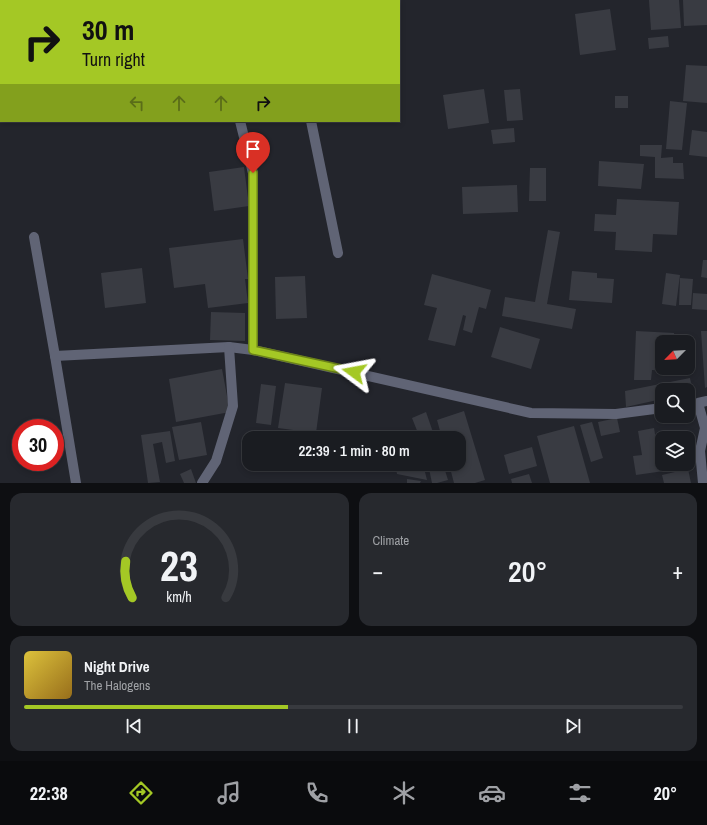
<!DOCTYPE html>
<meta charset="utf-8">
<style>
:root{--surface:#1a1c21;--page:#27292e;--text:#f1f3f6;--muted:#9fa1a5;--line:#383a3f;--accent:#a4c825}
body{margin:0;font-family:"Archivo Narrow",sans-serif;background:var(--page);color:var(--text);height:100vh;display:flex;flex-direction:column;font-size:15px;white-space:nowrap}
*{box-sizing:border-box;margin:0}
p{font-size:13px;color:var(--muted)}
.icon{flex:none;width:22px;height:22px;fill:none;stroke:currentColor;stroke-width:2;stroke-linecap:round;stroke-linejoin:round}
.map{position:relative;height:483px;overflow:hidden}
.details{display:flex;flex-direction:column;gap:10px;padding:10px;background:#0e0f12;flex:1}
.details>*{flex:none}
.banner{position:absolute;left:0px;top:0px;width:400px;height:122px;box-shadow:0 2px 6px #0003,0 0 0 1px var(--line);background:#a4c825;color:#111;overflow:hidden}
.needle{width:26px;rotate:246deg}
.buttons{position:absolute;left:655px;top:335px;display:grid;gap:8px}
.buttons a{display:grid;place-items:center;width:40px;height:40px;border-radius:8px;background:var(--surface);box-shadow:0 2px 6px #0003,0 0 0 1px var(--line);font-size:20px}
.speed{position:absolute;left:12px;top:419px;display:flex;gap:8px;font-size:20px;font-weight:700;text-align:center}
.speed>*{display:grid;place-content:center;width:52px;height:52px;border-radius:50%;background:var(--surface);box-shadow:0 2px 6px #0003,0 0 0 1px var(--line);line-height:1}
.speed .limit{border:6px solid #d22;background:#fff;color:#111}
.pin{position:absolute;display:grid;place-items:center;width:34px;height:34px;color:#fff;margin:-41px -17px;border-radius:50% 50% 50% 0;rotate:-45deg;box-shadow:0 0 4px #0007}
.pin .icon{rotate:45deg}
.me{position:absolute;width:44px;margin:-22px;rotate:283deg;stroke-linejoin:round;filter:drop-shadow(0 0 3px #0008)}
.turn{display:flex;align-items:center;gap:14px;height:84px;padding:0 16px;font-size:18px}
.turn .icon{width:52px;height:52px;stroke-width:2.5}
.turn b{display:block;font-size:28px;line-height:34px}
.lanes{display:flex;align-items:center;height:38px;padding:0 16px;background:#0003;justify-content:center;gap:20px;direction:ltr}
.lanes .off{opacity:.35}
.big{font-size:30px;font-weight:600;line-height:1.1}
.details .tile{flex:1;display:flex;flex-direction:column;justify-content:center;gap:6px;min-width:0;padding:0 14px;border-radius:12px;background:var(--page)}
.details .dial{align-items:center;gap:0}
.dial svg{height:104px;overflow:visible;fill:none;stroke:var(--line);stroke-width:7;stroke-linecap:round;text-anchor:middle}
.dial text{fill:var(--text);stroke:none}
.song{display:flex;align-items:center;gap:12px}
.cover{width:48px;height:48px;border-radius:6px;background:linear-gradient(135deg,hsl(50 70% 55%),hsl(40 70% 35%))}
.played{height:4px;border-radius:2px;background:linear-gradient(90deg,var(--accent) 40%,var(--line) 40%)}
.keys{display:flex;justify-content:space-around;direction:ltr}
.heat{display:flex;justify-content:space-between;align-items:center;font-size:22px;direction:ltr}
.details .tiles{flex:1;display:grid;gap:10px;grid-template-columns:1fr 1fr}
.tile:last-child{grid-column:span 2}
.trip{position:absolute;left:242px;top:431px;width:224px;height:40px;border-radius:12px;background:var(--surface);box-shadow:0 2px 6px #0003,0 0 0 1px var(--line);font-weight:600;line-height:40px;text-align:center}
.menu{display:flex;height:64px;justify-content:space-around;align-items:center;background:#0a0b0d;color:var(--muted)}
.menu .icon{width:28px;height:28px}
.menu .on{color:var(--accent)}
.menu b{font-size:18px;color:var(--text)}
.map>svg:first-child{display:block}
.building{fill:#393b42}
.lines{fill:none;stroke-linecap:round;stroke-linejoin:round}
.minor{stroke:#606475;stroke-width:10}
.route-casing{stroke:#6b8218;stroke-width:10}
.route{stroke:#a4c825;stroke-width:7}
</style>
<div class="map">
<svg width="707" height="483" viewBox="0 0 707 483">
<rect width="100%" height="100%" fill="#23252c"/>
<g class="building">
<polygon points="649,0 679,0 681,28 651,30"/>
<polygon points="683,0 707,0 707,25 684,26"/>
<polygon points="610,9 616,50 580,55 575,14"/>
<polygon points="668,36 669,47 649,49 648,38"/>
<polygon points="686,65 707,66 707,103 683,101"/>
<polygon points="484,89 489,123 448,129 443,95"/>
<polygon points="520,89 523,120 507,121 504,90"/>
<rect x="615" y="96" width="13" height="12"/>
<polygon points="670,101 687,103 682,150 666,149"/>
<polygon points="514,128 515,142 493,144 491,130"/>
<polygon points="692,130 707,132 707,157 689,155"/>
<polygon points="640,145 662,145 661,158 673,157 673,163 683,163 684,179 655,178 655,157 640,156"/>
<polygon points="599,161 644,164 641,189 598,186"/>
<polygon points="244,167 249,206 214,211 209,172"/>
<polygon points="530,168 546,168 546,201 529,201"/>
<polygon points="517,185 518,212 463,214 462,187"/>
<polygon points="617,199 679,202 677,235 653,234 652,252 615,250 616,232 594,231 595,214 616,215"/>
<polygon points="548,230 560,232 547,304 576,309 572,329 502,316 505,297 535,302"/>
<polygon points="243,239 248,279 245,279 248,303 208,308 205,284 174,288 169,248"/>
<polygon points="703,260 707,260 707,278 701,277"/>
<polygon points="142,268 146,303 105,308 101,273"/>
<polygon points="572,271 597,273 597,278 614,279 612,303 569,300"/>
<polygon points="666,273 680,275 676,306 662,304"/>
<polygon points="432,274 491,290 486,309 479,307 472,333 463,330 466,316 463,315 455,346 428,340 437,308 424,305"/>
<polygon points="305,276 307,318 276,319 275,277"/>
<polygon points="680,278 693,279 691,305 679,305"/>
<polygon points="693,293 707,294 707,310 692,309"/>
<polygon points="211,312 245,313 245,341 210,340"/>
<polygon points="500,327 540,339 531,369 491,357"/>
<polygon points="636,331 674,333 674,342 662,342 662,368 673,368 672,371 652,370 651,380 634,380"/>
<polygon points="701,331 707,331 707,387 705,388"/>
<polygon points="222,369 230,412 176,422 169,379"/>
<polygon points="690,378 693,393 688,394 688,390 662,390 662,399 626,407 625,391"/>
<polygon points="285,383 322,388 316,433 278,428"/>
<polygon points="261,384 276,386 271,425 256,423"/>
<polygon points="464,411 485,480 475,483 454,483 449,464 459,464 459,438 442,438 437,420"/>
<polygon points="426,412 435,438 420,438 412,418"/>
<polygon points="617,418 620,432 601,436 598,422"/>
<polygon points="201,422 207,455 179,460 172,427"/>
<polygon points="592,422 603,458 591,462 580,425"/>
<polygon points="574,426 590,483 550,483 537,436"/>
<polygon points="654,428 658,453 662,452 662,464 688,464 689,447 692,467 636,475 633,456 642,455 638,431"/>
<polygon points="170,431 175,461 166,463 162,442 153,444 160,482 148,483 141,435"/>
<polygon points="414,434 415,438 403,438"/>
<polygon points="532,447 537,466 509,474 504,455"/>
<polygon points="395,464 423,464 427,480 397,474"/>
<polygon points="428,464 443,464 448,480 437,483 432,483"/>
<polygon points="191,469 196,483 184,483 180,474"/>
<polygon points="688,469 691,483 664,483 662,475"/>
<polygon points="529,474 532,483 512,483 511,479"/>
<polygon points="407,479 421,481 420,483 407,483"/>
</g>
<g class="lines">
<g class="minor">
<polyline points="210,0 210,1"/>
<polyline points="291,0 291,1"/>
<polyline points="0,46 1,46"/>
<polyline points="240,121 253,173 253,350"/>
<polyline points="311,121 338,253"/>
<polyline points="34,237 55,356 76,483"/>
<polyline points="55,356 229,347 253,350 531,413 616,414 662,408"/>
<polyline points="202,483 216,461 233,406 229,347"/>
<polyline points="703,483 700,451 705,428 698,403 707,401"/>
</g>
</g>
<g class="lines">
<defs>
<polyline id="route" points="253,173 253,350 354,372"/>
</defs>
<use href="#route" class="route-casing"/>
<use href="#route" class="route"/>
</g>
</svg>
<div class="buttons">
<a><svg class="needle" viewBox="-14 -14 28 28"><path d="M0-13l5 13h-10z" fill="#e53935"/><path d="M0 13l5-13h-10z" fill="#9fa1a5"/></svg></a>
<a><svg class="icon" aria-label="search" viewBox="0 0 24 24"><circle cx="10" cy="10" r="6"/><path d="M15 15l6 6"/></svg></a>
<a><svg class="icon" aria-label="layers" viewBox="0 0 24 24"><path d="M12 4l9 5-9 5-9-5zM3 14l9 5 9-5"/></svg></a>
</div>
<div class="speed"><div class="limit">30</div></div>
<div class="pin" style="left:253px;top:173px;background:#d93025"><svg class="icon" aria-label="arrive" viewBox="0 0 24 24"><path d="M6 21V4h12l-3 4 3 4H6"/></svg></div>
<svg class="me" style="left:354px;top:372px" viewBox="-20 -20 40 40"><path d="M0-17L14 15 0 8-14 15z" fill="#a4c825" stroke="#fff" stroke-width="4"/></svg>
<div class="trip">22:39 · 1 min · 80 m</div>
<div class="banner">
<div class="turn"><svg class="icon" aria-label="right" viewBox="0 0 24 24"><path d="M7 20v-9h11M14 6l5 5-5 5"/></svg><div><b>30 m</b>Turn right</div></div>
<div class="lanes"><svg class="icon off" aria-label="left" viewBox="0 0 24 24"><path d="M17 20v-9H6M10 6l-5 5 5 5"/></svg><svg class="icon off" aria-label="ahead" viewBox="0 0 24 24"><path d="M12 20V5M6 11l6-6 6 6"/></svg><svg class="icon off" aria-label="ahead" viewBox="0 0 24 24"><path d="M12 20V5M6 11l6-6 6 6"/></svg><svg class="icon" aria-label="right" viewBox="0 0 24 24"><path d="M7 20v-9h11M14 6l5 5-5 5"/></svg></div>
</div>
</div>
<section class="details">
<div class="tiles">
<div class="tile dial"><svg viewBox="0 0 100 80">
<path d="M14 69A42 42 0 1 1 86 69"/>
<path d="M14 69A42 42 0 0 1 9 41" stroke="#a4c825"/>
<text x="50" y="56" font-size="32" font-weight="700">23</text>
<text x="50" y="72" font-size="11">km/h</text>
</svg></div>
<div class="tile"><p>Climate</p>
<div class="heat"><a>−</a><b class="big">20°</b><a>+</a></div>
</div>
<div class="tile">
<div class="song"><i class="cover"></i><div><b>Night Drive</b><p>The Halogens</p></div></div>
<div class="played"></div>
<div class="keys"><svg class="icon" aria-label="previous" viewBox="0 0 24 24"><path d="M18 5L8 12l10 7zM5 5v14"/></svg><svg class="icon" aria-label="pause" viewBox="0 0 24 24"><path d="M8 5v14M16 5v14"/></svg><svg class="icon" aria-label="next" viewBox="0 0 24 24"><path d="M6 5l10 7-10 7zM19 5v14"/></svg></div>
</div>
</div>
</section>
<nav class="menu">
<b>22:38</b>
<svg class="icon on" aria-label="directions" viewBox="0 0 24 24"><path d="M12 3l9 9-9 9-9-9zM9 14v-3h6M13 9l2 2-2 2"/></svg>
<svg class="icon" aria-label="music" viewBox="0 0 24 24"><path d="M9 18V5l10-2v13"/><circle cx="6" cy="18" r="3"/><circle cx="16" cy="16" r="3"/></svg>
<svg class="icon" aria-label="phone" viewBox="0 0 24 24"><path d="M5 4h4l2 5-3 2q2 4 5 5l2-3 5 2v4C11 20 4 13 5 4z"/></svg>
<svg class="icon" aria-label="climate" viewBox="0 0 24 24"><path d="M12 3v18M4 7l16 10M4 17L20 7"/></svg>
<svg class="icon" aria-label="car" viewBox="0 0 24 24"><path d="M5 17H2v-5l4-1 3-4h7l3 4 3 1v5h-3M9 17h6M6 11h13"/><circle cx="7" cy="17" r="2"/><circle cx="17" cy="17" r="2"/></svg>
<svg class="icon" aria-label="filters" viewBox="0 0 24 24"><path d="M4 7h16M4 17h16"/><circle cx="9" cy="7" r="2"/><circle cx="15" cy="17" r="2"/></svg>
<b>20°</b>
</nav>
